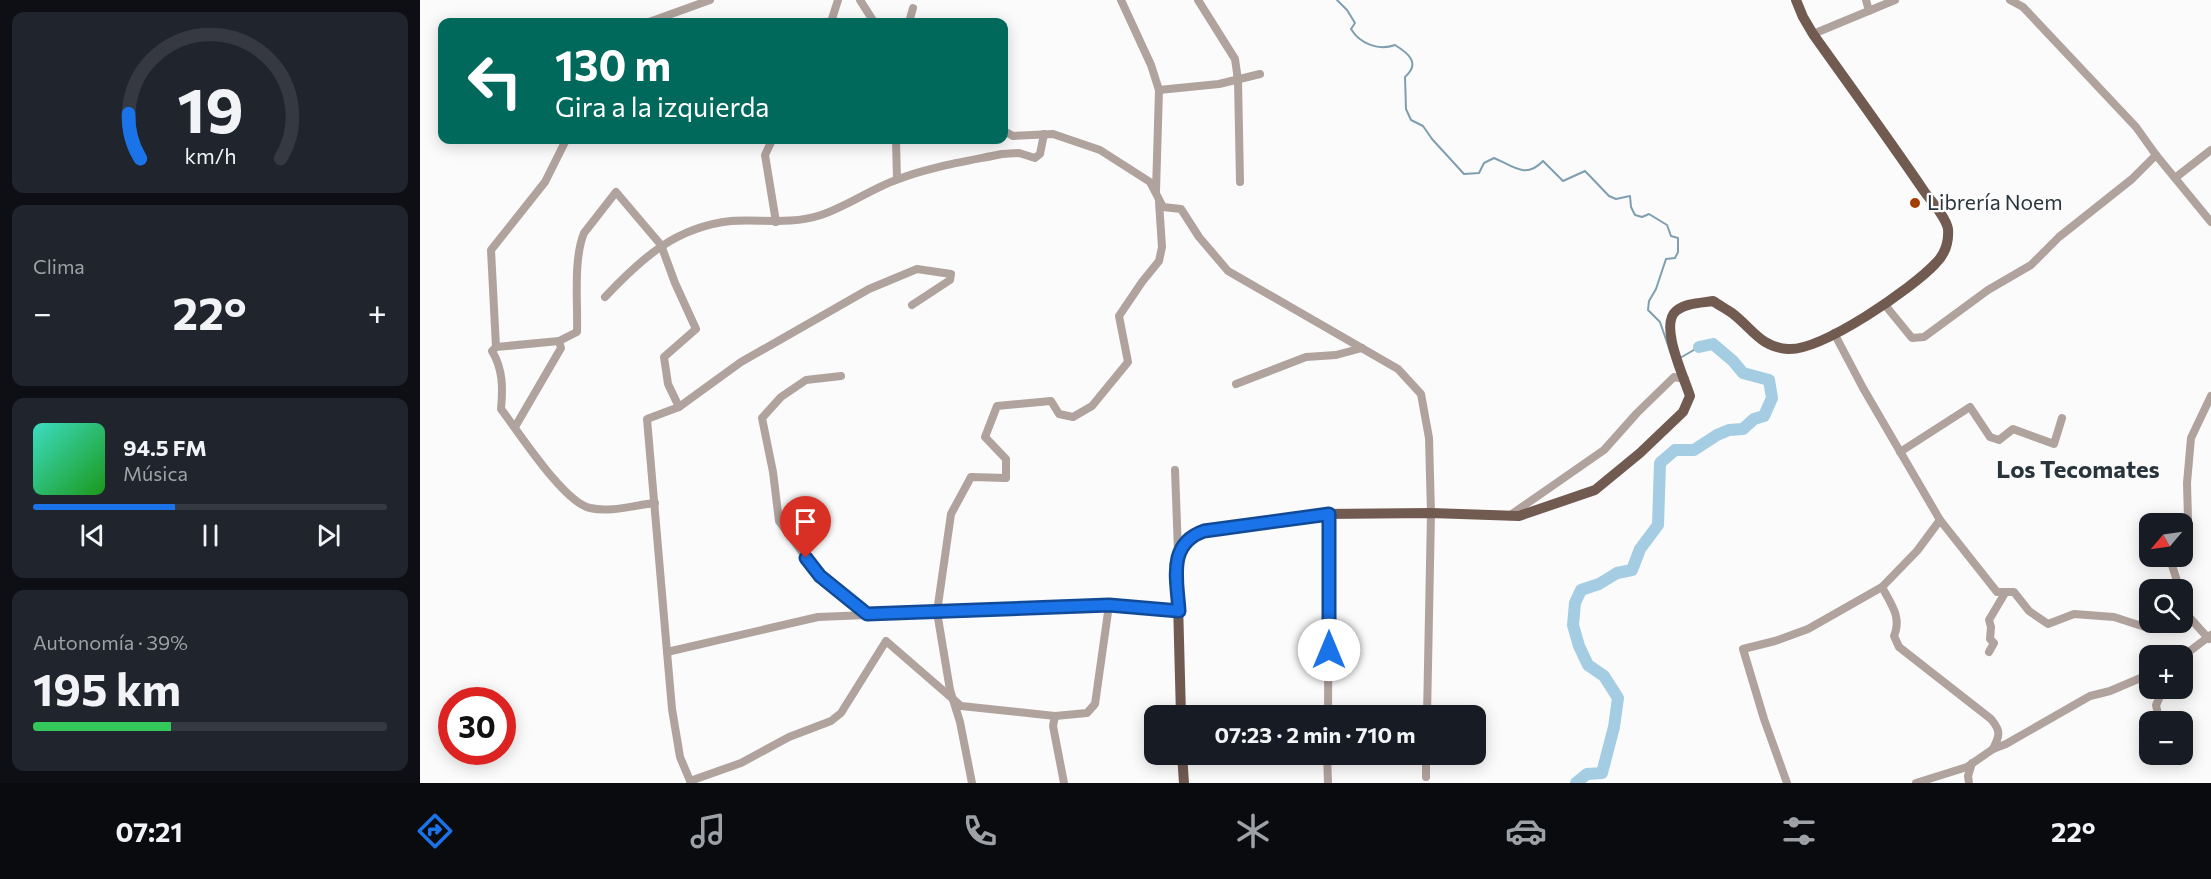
<!DOCTYPE html>
<html lang="es">
<meta charset="utf-8">
<style>
:root{--surface:#171b24;--page:#20242c;--text:#f1f3f6;--muted:#9ea1a6;--line:#363941;--accent:#1a73e8}
body{margin:0;font-family:Commissioner,sans-serif;background:var(--page);color:var(--text);height:100vh;display:flex;flex-direction:column;font-size:22px;white-space:nowrap}
*{box-sizing:border-box;margin:0}
p{font-size:20px;color:var(--muted)}
.icon{flex:none;width:33px;height:33px;fill:none;stroke:currentColor;stroke-width:2;stroke-linecap:round;stroke-linejoin:round}
.map{position:relative;flex:1;overflow:hidden}
.side{display:flex;flex-direction:column;gap:12px;padding:12px;background:#0d0f14;width:420px}
.side>*{flex:none}
.banner{position:absolute;left:18px;top:18px;width:570px;height:126px;border-radius:12px;box-shadow:0 3px 15px #0003;background:#00695c;color:#fff;overflow:hidden}
.needle{width:39px;rotate:241deg}
.controls{position:absolute;left:1719px;top:513px;display:grid;gap:12px}
.controls a{display:grid;place-items:center;width:54px;height:54px;border-radius:12px;background:var(--surface);box-shadow:0 3px 15px #0003;font-size:30px}
.speed{position:absolute;left:18px;top:687px;display:flex;gap:12px;font-size:30px;font-weight:700;text-align:center}
.speed>*{display:grid;place-content:center;width:78px;height:78px;border-radius:50%;background:var(--surface);box-shadow:0 3px 15px #0003;line-height:1}
.speed .limit{border:9px solid #d22;background:#fff;color:#111}
.pin{position:absolute;display:grid;place-items:center;width:51px;height:51px;color:#fff;margin:-62px -26px;border-radius:50% 50% 50% 0;rotate:-45deg;box-shadow:0 0 6px #0007}
.pin .icon{rotate:45deg}
.me{position:absolute;width:66px;margin:-33px;rotate:0deg;stroke-linejoin:round;filter:drop-shadow(0 0 4px #0008)}
.turn{display:flex;align-items:center;gap:21px;height:126px;padding:0 18px;font-size:27px}
.turn .icon{width:78px;height:78px;stroke-width:2.5}
.turn b{display:block;font-size:42px;line-height:51px}
.big{font-size:45px;font-weight:700;line-height:1.1}
.side .tile{flex:1;display:flex;flex-direction:column;justify-content:center;gap:9px;min-width:0;padding:0 21px;border-radius:12px;background:var(--page)}
.side .dial{align-items:center;gap:0}
.dial svg{height:156px;overflow:visible;fill:none;stroke:var(--line);stroke-width:7;stroke-linecap:round;text-anchor:middle}
.dial text{fill:var(--text);stroke:none}
.song{display:flex;align-items:center;gap:18px}
.cover{width:72px;height:72px;border-radius:9px;background:linear-gradient(135deg,hsl(170 70% 55%),hsl(120 70% 35%))}
.played{height:6px;border-radius:3px;background:linear-gradient(90deg,var(--accent) 40%,var(--line) 40%)}
.keys{display:flex;justify-content:space-around;direction:ltr}
.heat{display:flex;justify-content:space-between;align-items:center;font-size:33px;direction:ltr}
.charge{height:9px;border-radius:4px;background:linear-gradient(90deg,#34c759 39%,var(--line) 0)}
.trip{position:absolute;left:724px;top:705px;width:342px;height:60px;border-radius:12px;background:var(--surface);box-shadow:0 3px 15px #0003;font-weight:700;line-height:60px;text-align:center}
.tabs{display:flex;height:96px;justify-content:space-around;align-items:center;background:#090b0e;color:var(--muted)}
.tabs .icon{width:42px;height:42px}
.tabs .active{color:var(--accent)}
.tabs b{font-size:27px;color:var(--text)}
main{display:flex;flex:1;min-height:0}
.map>svg:first-child{display:block}
.lines{fill:none;stroke-linecap:round;stroke-linejoin:round}
.stream{stroke:#7f9fb1;stroke-width:2}
.river{stroke:#a4cce3;stroke-width:12}
.minor{stroke:#b0a29d;stroke-width:8}
.major{stroke:#715a50;stroke-width:10}
.route-casing{stroke:#114b97;stroke-width:15}
.route{stroke:#1a73e8;stroke-width:10}
.poi-dot{fill:#a13f00;stroke:#fbfbfb;stroke-width:2}
.labels{text-anchor:middle;stroke-width:4.5;stroke-linejoin:round;paint-order:stroke}
.poi-label{font-size:21px;fill:#29353c;stroke:#fbfbfb;text-anchor:start}
.quarter-label{font-size:24px;font-weight:bold;fill:#29353c;stroke:#fbfbfb}
</style>
<main>
<section class="side">
<div class="tile dial"><svg viewBox="0 0 100 80">
<path d="M14 69A42 42 0 1 1 86 69"/>
<path d="M14 69A42 42 0 0 1 8 46" stroke="#1a73e8"/>
<text x="50" y="56" font-size="32" font-weight="700">19</text>
<text x="50" y="72" font-size="11">km/h</text>
</svg></div>
<div class="tile"><p>Clima</p>
<div class="heat"><a>−</a><b class="big">22°</b><a>+</a></div>
</div>
<div class="tile">
<div class="song"><i class="cover"></i><div><b>94.5 FM</b><p>Música</p></div></div>
<div class="played"></div>
<div class="keys"><svg class="icon" aria-label="previous" viewBox="0 0 24 24"><path d="M18 5L8 12l10 7zM5 5v14"/></svg><svg class="icon" aria-label="pause" viewBox="0 0 24 24"><path d="M8 5v14M16 5v14"/></svg><svg class="icon" aria-label="next" viewBox="0 0 24 24"><path d="M6 5l10 7-10 7zM19 5v14"/></svg></div>
</div>
<div class="tile"><p>Autonomía · 39%</p><b class="big">195 km</b><div class="charge"></div></div>
</section>
<div class="map">
<svg width="1791" height="783" viewBox="0 0 1791 783">
<rect width="100%" height="100%" fill="#fbfbfb"/>
<g class="lines">
<g class="stream">
<path d="M 917,0 L 927,10 L 935,23 L 931,29 C 940,44 959,51 975,45 C 988,53 1001,63 985,77 L 986,109 L 991,120 L 1003,126 L 1012,139 L 1044,174 L 1059,173 L 1064,163 L 1074,158 C 1092,165 1105,180 1123,161 L 1143,181 L 1165,171 L 1189,196 L 1196,199 L 1210,196 L 1211,207 L 1215,215 L 1222,217 L 1229,214 L 1247,225 L 1251,236 L 1258,238 L 1258,252 L 1255,258 L 1246,259 L 1236,289 L 1229,301 L 1228,310 L 1240,322 L 1251,354"/>
<polyline points="1260,358 1279,347"/>
</g>
<polyline class="river" points="1156,783 1167,774 1182,773 1194,727 1198,698 1184,676 1168,665 1159,646 1153,625 1155,603 1161,590 1179,584 1197,573 1212,570 1220,549 1238,525 1240,463 1255,450 1274,450 1297,435 1309,430 1323,429 1334,419 1344,416 1352,398 1349,380 1323,373 1313,361 1293,344 1279,347"/>
<g class="minor">
<polyline points="440,0 454,22"/>
<polyline points="701,0 731,65 739,90"/>
<polyline points="778,0 815,59 818,80 820,182"/>
<polyline points="1446,0 1449,11"/>
<polyline points="1590,0 1603,7 1716,127 1736,155 1791,222"/>
<polyline points="229,22 290,0"/>
<polyline points="411,22 418,0"/>
<polyline points="489,22 493,8"/>
<polyline points="1393,34 1475,0"/>
<polyline points="584,131 593,136 633,134 680,150 730,182 743,207 761,209 779,237 808,271 978,369 1001,394 1009,438 1011,513 1007,716"/>
<path d="M 146,140 L 125,182 L 71,250 L 76,347 L 72,351 C 83,369 83,388 81,409 C 98,431 144,503 170,508 C 190,513 215,505 235,503"/>
<polyline points="352,140 345,155 356,222"/>
<polyline points="476,140 477,179"/>
<polyline points="1755,178 1791,150"/>
<polyline points="736,191 739,90 799,84 840,74"/>
<path d="M 185,297 C 221,259 255,227 311,221 C 341,219 370,225 401,215 C 426,207 451,189 476,180 C 508,167 548,161 582,154 L 599,153 L 615,158 L 620,154 L 624,134"/>
<polyline points="1465,305 1492,338 1504,337 1568,290 1611,265 1639,237 1712,179 1736,155"/>
<polyline points="1414,333 1443,388 1520,520 1577,592 1594,592 1609,611 1628,624 1654,614 1694,617 1731,629 1742,622"/>
<path d="M 76,347 L 139,341 L 157,332 C 158,303 153,260 164,233 L 196,192 L 241,245 L 255,283 L 276,329 L 244,357 L 248,384 L 259,407 L 227,419 L 247,652"/>
<polyline points="421,376 386,380 361,397 342,418 353,472 359,521 400,576 447,614"/>
<polyline points="816,384 886,357 916,355 942,348"/>
<polyline points="259,407 321,362 449,289 497,269 531,274 530,280 492,305"/>
<polyline points="95,427 141,348 139,341"/>
<polyline points="1480,452 1550,407 1570,437 1579,440 1593,429 1634,444 1642,418"/>
<polyline points="755,470 758,551"/>
<polyline points="1089,516 1184,450 1217,413 1254,377 1265,379"/>
<polyline points="1762,535 1768,519 1767,483 1771,438 1791,396"/>
<polyline points="1749,556 1760,590"/>
<path d="M 1462,587 C 1471,604 1482,617 1474,636 L 1479,647 L 1571,719 C 1581,731 1580,735 1573,749"/>
<polyline points="1762,600 1770,618 1789,639"/>
<polyline points="1569,652 1574,643 1570,639 1571,627 1569,620 1585,593"/>
<polyline points="1762,657 1791,635"/>
<polyline points="908,716 909,514"/>
<polyline points="1739,719 1736,705 1744,688"/>
<polyline points="907,754 908,783"/>
<polyline points="1006,777 1006,754"/>
<polyline points="270,781 321,763 369,737 411,721 421,713 466,641 541,706 635,716"/>
<polyline points="271,783 260,757 252,709 247,652 398,617 689,605 759,611"/>
<polyline points="552,783 540,722 530,690 517,612 531,514 551,477 586,478 586,459 565,437 577,406 631,401 639,414 653,417 672,406 708,362 699,316 722,282 739,261 742,247 739,202"/>
<polyline points="644,783 633,726 635,716 667,713 675,704 689,605"/>
<polyline points="1367,783 1344,719 1323,649 1355,641 1388,629 1462,587 1497,551 1520,520"/>
<polyline points="1496,783 1547,767 1573,749 1586,744 1670,696 1690,691 1730,674"/>
<polyline points="1549,783 1548,776 1552,763"/>
</g>
<g class="major">
<path d="M 761,716 L 757,564 C 759,546 767,537 784,531 L 903,514 L 1011,513 L 1099,516 L 1175,490 L 1220,453 L 1263,412 L 1270,396 C 1264,377 1239,325 1256,311 C 1266,303 1281,303 1293,301 C 1299,305 1306,309 1312,313 C 1333,329 1340,347 1368,349 C 1402,351 1493,288 1516,263 C 1525,254 1529,242 1528,229 C 1526,217 1511,201 1504,191 C 1468,138 1430,86 1393,34 L 1383,17 L 1376,0"/>
<polyline points="762,754 764,783"/>
</g>
</g>
<g class="lines">
<defs>
<path id="route" d="M 386,558 L 400,576 L 447,614 L 689,605 L 759,611 C 757,579 747,544 784,531 L 909,514 L 909,650"/>
</defs>
<use href="#route" class="route-casing"/>
<use href="#route" class="route"/>
</g>
<circle class="poi-dot" cx="1495" cy="203" r="6"/>
<g class="labels">
<g class="poi-label">
<text x="1507" y="210">Librería Noem</text>
</g>
<g class="quarter-label">
<text x="1658" y="478">Los Tecomates</text>
</g>
</g>
</svg>
<div class="controls">
<a><svg class="needle" viewBox="-14 -14 28 28"><path d="M0-13l5 13h-10z" fill="#e53935"/><path d="M0 13l5-13h-10z" fill="#9ea1a6"/></svg></a>
<a><svg class="icon" aria-label="search" viewBox="0 0 24 24"><circle cx="10" cy="10" r="6"/><path d="M15 15l6 6"/></svg></a>
<a>+</a>
<a>−</a>
</div>
<div class="speed"><div class="limit">30</div></div>
<div class="pin" style="left:386px;top:558px;background:#d93025"><svg class="icon" aria-label="arrive" viewBox="0 0 24 24"><path d="M6 21V4h12l-3 4 3 4H6"/></svg></div>
<svg class="me" style="left:909px;top:650px" viewBox="-20 -20 40 40"><circle r="19" fill="#fff"/><path d="M0-13L10 11 0 6-10 11z" fill="#1a73e8"/></svg>
<div class="trip">07:23 · 2 min · 710 m</div>
<div class="banner">
<div class="turn"><svg class="icon" aria-label="left" viewBox="0 0 24 24"><path d="M17 20v-9H6M10 6l-5 5 5 5"/></svg><div><b>130 m</b>Gira a la izquierda</div></div>
</div>
</div>
</main>
<nav class="tabs">
<b>07:21</b>
<svg class="icon active" aria-label="directions" viewBox="0 0 24 24"><path d="M12 3l9 9-9 9-9-9zM9 14v-3h6M13 9l2 2-2 2"/></svg>
<svg class="icon" aria-label="music" viewBox="0 0 24 24"><path d="M9 18V5l10-2v13"/><circle cx="6" cy="18" r="3"/><circle cx="16" cy="16" r="3"/></svg>
<svg class="icon" aria-label="phone" viewBox="0 0 24 24"><path d="M5 4h4l2 5-3 2q2 4 5 5l2-3 5 2v4C11 20 4 13 5 4z"/></svg>
<svg class="icon" aria-label="climate" viewBox="0 0 24 24"><path d="M12 3v18M4 7l16 10M4 17L20 7"/></svg>
<svg class="icon" aria-label="car" viewBox="0 0 24 24"><path d="M5 17H2v-5l4-1 3-4h7l3 4 3 1v5h-3M9 17h6M6 11h13"/><circle cx="7" cy="17" r="2"/><circle cx="17" cy="17" r="2"/></svg>
<svg class="icon" aria-label="filters" viewBox="0 0 24 24"><path d="M4 7h16M4 17h16"/><circle cx="9" cy="7" r="2"/><circle cx="15" cy="17" r="2"/></svg>
<b>22°</b>
</nav>
